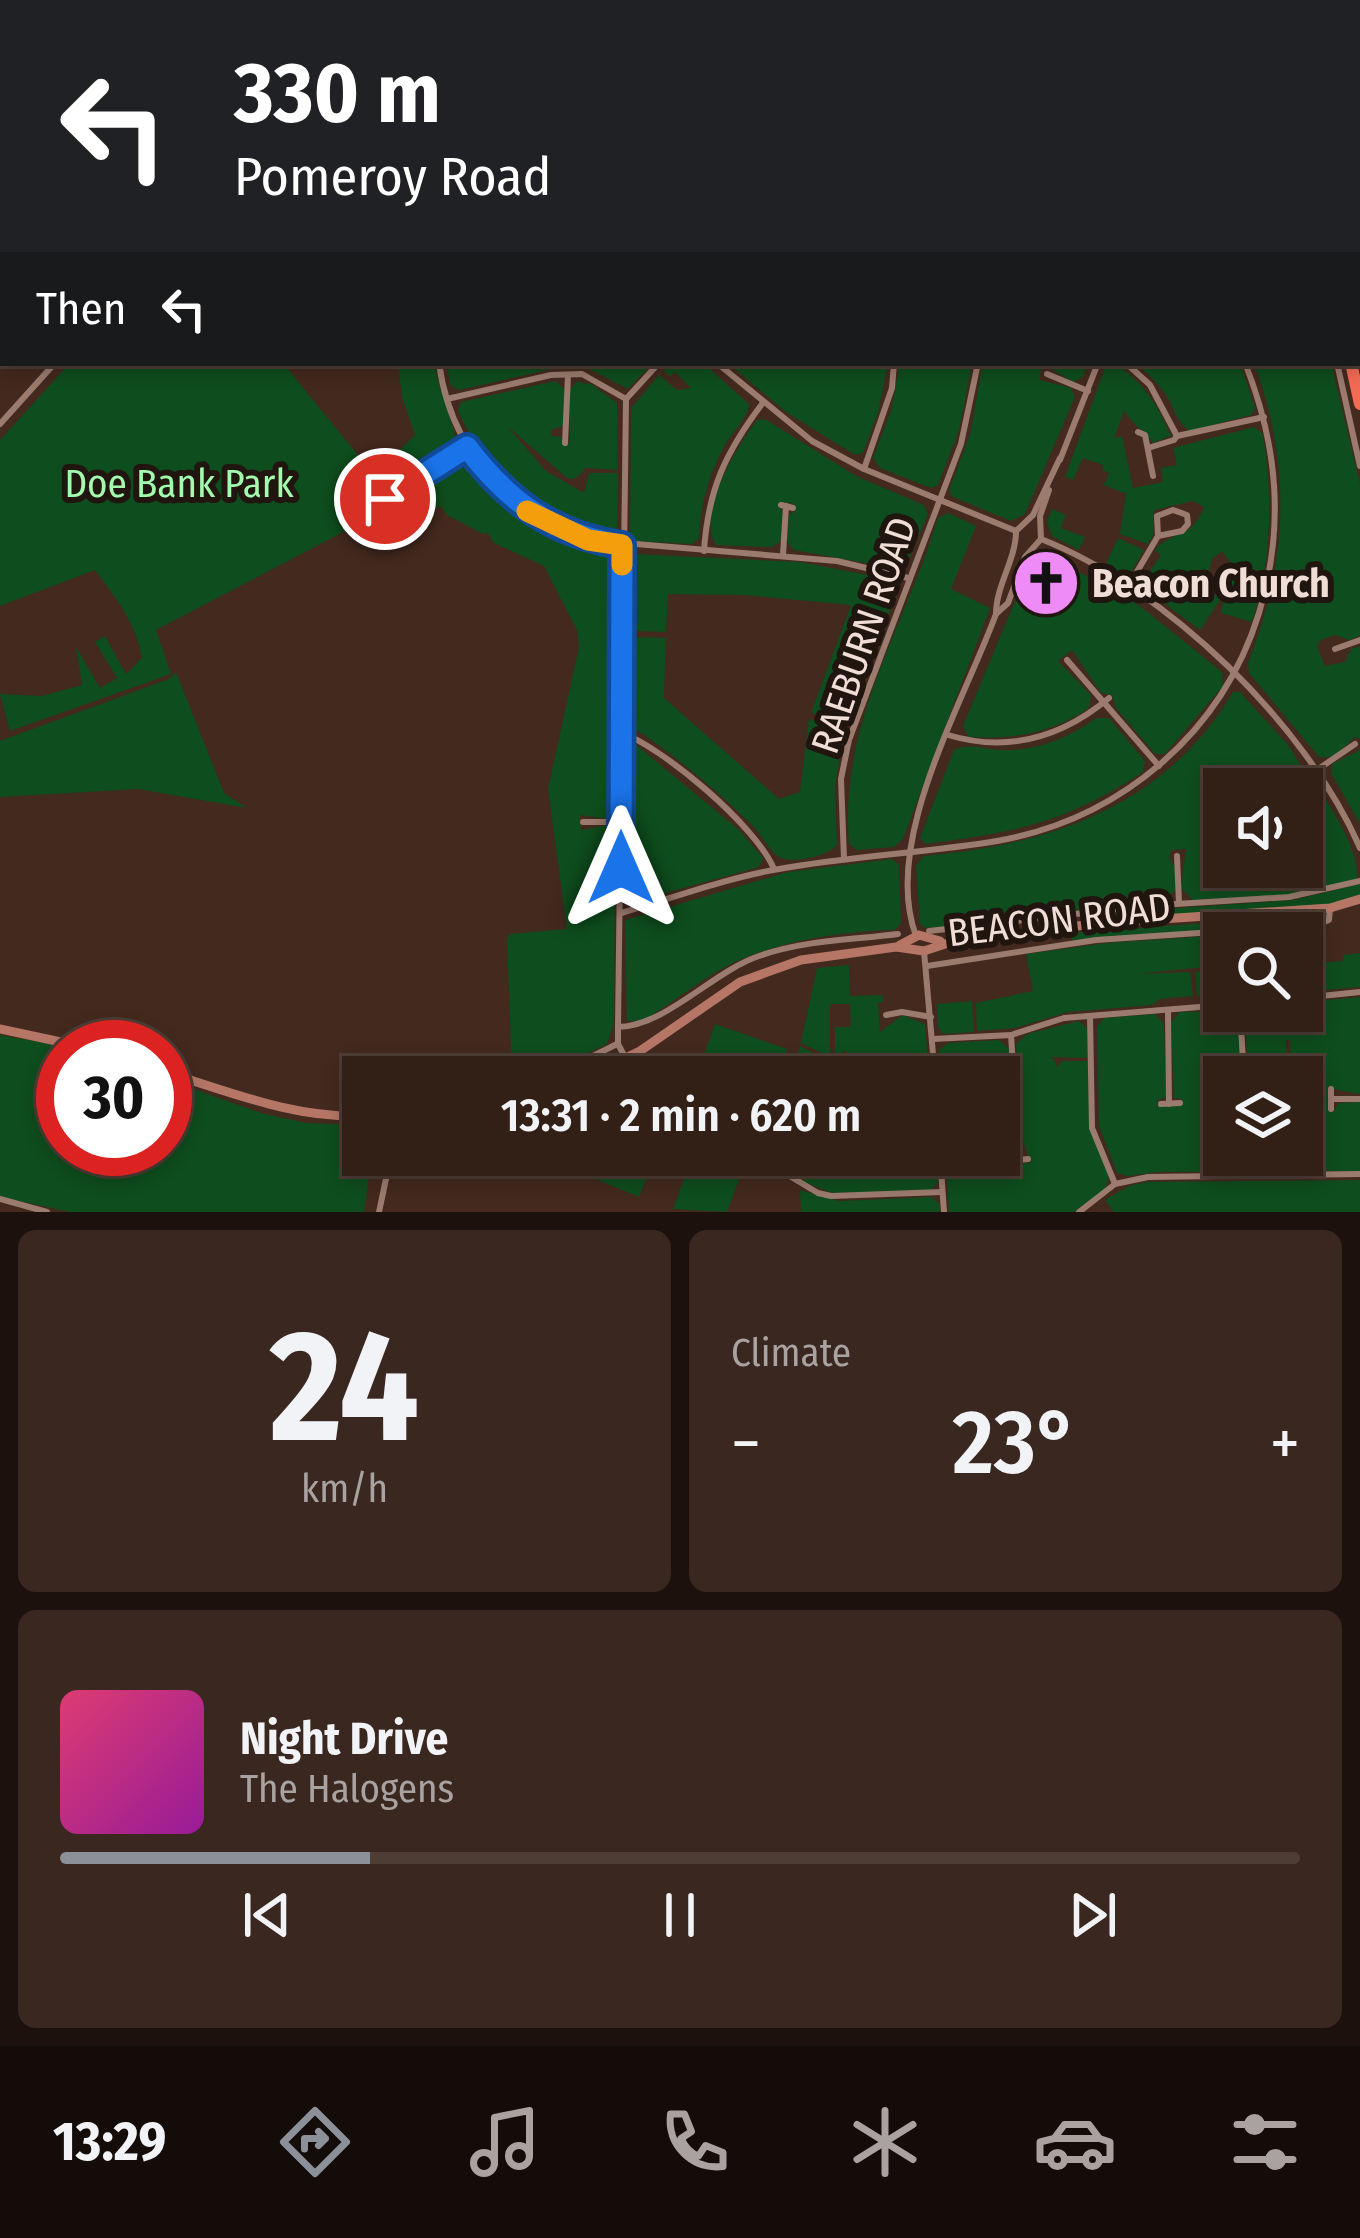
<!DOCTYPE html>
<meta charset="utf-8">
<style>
:root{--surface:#321f16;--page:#3a271f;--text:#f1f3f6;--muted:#a8a2a1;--line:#4d3d35;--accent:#8c9099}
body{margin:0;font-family:"Fira Sans Condensed",sans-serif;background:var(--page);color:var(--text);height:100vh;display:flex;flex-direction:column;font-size:45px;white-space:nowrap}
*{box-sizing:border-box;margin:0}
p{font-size:39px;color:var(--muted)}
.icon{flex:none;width:66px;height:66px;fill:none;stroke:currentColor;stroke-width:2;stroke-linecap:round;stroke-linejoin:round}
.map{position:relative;height:1212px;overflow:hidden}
.side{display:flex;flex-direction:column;gap:18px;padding:18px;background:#1c110c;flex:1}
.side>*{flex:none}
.banner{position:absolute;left:0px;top:0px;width:1362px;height:366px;box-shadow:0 6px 18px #0003,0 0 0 3px var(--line);background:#202124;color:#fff;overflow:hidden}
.controls{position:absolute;left:1203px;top:768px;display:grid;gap:24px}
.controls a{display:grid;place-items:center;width:120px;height:120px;border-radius:0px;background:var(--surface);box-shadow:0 6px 18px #0003,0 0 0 3px var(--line);font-size:60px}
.speed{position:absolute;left:36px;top:1020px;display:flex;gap:24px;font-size:60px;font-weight:700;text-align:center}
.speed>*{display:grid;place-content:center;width:156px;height:156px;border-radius:50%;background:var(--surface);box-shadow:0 6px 18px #0003,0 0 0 3px var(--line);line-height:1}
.speed .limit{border:18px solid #d22;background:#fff;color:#111}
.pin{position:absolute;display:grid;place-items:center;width:102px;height:102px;color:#fff;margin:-51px;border:6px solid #fff;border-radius:50%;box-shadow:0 3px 12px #0007}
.me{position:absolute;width:132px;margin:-66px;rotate:0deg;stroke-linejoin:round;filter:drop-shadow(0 0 9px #0008)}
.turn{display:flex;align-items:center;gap:42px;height:252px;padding:0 36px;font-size:54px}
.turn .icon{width:156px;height:156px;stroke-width:2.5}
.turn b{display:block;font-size:84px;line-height:102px}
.then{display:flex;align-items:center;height:114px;padding:0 36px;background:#0003;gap:24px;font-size:45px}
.big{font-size:90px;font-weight:600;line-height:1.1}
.side .tile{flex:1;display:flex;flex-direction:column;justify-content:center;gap:18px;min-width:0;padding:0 42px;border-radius:18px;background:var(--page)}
.side .dial{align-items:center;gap:0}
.dial b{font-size:156px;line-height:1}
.song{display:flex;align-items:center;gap:36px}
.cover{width:144px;height:144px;border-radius:18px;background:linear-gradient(135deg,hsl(340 70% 55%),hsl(300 70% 35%))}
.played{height:12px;border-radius:6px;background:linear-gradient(90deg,var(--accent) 25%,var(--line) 25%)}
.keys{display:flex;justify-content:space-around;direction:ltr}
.heat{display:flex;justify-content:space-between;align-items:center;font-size:66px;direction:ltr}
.side .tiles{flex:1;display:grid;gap:18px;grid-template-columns:1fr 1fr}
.tile:last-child{grid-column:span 2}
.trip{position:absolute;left:342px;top:1056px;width:678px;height:120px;border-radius:0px;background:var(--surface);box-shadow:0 6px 18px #0003,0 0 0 3px var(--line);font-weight:600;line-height:120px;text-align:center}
.tabs{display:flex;height:192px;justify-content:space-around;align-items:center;background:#140c09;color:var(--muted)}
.tabs .icon{width:84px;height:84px}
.tabs .current{color:var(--accent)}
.tabs b{font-size:54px;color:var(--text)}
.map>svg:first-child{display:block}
.green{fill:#0e4d1d}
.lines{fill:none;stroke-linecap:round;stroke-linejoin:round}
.street{stroke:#9b7b6e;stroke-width:6}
.secondary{stroke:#b57666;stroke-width:9}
.highway{stroke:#f36b54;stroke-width:12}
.route-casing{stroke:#114b97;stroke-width:30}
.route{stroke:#1a73e8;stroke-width:21}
.slow{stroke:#f59e0b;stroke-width:21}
.labels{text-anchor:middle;stroke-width:12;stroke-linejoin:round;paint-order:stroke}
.park-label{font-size:39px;fill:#a3fcad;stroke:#211510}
.poi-label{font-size:39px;font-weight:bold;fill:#efddd6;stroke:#211510;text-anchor:start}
.street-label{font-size:39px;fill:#efddd6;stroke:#211510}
</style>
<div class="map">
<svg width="1360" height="1212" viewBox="0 0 1360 1212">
<rect width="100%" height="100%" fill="#43291e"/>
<g class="green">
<polygon points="663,0 852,0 856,3 683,3"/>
<path d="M 70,363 L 283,363 L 374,475 L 415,435 L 402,397 L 398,363 L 434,363 C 438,385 458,436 457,450 L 384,497 L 389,508 L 156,630 L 171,674 L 10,731 L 0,694 L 42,696 L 82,685 L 76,647 L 100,688 L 117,678 L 95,642 L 105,636 L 126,674 L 142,658 C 136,623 116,598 95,570 L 0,606 L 0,440 Z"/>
<polygon points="447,363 578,363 459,390 450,385"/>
<polygon points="592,363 653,363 628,389 587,368"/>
<path d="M 671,363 L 703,363 L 749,404 C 747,420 733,431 725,445 C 709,474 700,505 699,538 L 692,544 L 635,541 L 630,533 L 631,408 L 659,375 L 677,390 L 691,388 L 675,372 L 670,376 L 664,371 Z"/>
<polygon points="728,363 888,363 878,413 863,453 855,455 786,412"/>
<polygon points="900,363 972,363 959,430 938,485 931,488 880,468 873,458 891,411"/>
<polygon points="983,363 1088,363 1083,377 1073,382 1050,368 1041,367 1040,380 1071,388 1075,397 1025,514 1011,521 953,497 949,490 970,435"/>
<path d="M 1114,363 C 1143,381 1158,405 1171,436 L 1153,443 C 1143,430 1132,423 1124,411 L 1114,438 L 1122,436 L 1133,488 L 1163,482 L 1161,468 L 1177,465 L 1173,448 L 1254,427 L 1263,434 C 1273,498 1272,560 1252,622 L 1221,613 L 1230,562 L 1222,551 L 1212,559 L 1205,586 L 1221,599 L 1200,630 L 1140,585 L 1161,555 L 1155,550 C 1171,530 1190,542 1204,507 L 1193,501 L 1154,510 L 1153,536 L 1148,544 L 1120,534 L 1126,494 L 1104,485 L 1109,473 L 1102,470 L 1103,465 L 1083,458 L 1073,480 L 1065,477 L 1105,368 Z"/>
<path d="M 1135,363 L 1240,363 L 1255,408 L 1251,415 L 1190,431 C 1176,422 1175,409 1166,395 C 1157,382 1147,372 1135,363 Z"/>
<path d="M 1254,363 L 1331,363 L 1360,484 L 1360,636 L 1349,640 L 1335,635 L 1321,640 L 1317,646 L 1325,666 L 1345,662 L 1351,649 L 1360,646 L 1360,739 L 1355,737 C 1343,747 1337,760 1319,757 L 1249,673 L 1248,663 C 1288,563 1292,465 1254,363 Z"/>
<path d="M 556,381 L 564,389 L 563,426 L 551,430 L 551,436 L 561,437 L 563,444 L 570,443 L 570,390 L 576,382 L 591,384 L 617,403 L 617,470 L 586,468 L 575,479 L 567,478 L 507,426 L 546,471 L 584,493 L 589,473 L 618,473 L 617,533 L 609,539 C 537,523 488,478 458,411 L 461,402 Z"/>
<path d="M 765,419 L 856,476 L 924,505 L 928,514 L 907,564 L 899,569 L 794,550 L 787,542 L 789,515 L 795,511 L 793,503 L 779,503 L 783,514 L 781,541 L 772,547 L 716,545 C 696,514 737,446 757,420 Z"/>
<path d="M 460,455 C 472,461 477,471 486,482 C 500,498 518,514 537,525 C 557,537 604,546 616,558 L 615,812 L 608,819 L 580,815 L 581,830 L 608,825 L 615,833 L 614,1023 L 607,1044 L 578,1058 L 579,1070 L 546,1077 L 512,1077 L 507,939 L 510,934 L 567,929 L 548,789 L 579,647 L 577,630 L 544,566 L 494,543 L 487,532 L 483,534 L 447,515 L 441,506 L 436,509 L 414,498 L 411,486 Z"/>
<polygon points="1052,509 1066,515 1061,528 1085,537 1079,550 1052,536 1047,522"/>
<path d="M 948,513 L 976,526 L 951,589 L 990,608 L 903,839 L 894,847 L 857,850 L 849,844 C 839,723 904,630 938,518 Z"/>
<polygon points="1118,538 1144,550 1130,574 1122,574 1106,564"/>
<path d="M 1045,553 L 1140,606 L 1222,672 L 1223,686 L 1165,754 L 1155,754 L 1116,708 L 1112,695 L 1101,693 L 1072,650 L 1058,661 L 1091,695 L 1089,708 C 1051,734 1014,739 969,737 L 963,726 L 1033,558 Z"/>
<polygon points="635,554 800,562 894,580 898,589 851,714 839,720 811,713 851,605 744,595 668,594 666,632 636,631 627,625 628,562"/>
<path d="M 636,637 L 666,638 L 664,698 L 779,799 L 800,792 L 809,719 L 838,726 L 843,735 L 835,787 L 837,845 C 827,856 799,862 784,859 C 771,856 761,833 751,824 C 715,789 674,754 632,727 L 626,719 L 628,648 L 629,639 Z"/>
<polygon points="176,672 224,793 247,808 138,789 0,797 0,741 169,679"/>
<path d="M 1233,692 L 1240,692 L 1289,746 L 1303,769 L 1302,774 L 1278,789 L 1224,789 L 1224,867 L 1302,867 L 1299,789 L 1307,784 L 1317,786 C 1332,809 1360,852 1357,879 L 1288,895 L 1193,900 L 1181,888 L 1186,849 L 1171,850 L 1169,858 L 1175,867 L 1176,890 L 1166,901 L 939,927 L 925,928 L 920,924 L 916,865 L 924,856 C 1049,845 1165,807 1233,692 Z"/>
<path d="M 1096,718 L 1109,718 L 1145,761 L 1143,772 C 1064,824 1015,832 925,844 L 920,838 L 954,750 C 968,742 986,750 1003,750 C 1037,751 1069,738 1096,718 Z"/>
<polygon points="635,744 739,830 763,858 759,867 630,903 626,899 627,749"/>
<polygon points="1360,750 1360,824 1331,773 1332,764"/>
<path d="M 892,859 L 899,865 L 901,923 L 895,930 C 843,931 785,940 737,961 C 703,977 673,1003 641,1022 L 627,1021 L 625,920 L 788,872 Z"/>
<polygon points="1360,884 1360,897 1325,906 1092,923 1092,914 1293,900"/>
<polygon points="1324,914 1328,918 1291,925 1072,940 1071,933"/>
<polygon points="1224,935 1224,965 1137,974 1190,972 1193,996 1160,999 1152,1005 1068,1012 1015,1028 977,1031 976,1003 1033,991 1026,954 1108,943"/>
<polygon points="1360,953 1360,987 1302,992 1302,964 1343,961 1344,955"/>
<polygon points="849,965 850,996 883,995 883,1002 878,1003 880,1032 903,1015 925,1024 928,1062 923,1068 862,1069 849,1064 849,1054 845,1051 835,1056 835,1027 851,1027 850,1004 830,1004 830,1057 801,1043 817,968"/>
<polygon points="1224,969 1224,993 1197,996 1195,972"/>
<polygon points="1360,997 1360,1094 1328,1088 1327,1109 1333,1112 1339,1103 1360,1102 1360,1171 1157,1172 1128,1176 1117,1173 1099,1126 1097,1027 1104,1018 1155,1014 1164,1024 1166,1097 1158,1100 1157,1105 1180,1106 1182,1099 1174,1098 1171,1023 1179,1012 1231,1011 1237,1015 1242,1077 1224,1077 1224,1155 1302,1155 1302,1077 1292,1077 1290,1040 1286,1040 1288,1070 1249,1075 1244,1014 1247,1011 1302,1011 1302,1002"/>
<polygon points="972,1001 974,1032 943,1034 938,1027 937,1004"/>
<polygon points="1079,1021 1088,1029 1088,1058 1049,1057 1054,1059 1057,1067 1062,1061 1088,1061 1090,1123 1109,1177 1105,1189 1074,1212 949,1212 946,1155 999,1155 999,1077 978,1077 979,1071 1010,1070 1015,1152 1006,1157 1006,1164 1031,1163 1021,1135 1016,1044 1027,1034"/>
<polygon points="715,1024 787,1049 778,1077 722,1077 699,1069"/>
<polygon points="0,1035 67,1047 63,1047 63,1149 165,1149 165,1079 261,1113 306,1123 363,1125 363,1155 372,1155 364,1212 70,1212 0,1197"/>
<polygon points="999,1040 1009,1049 1010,1066 964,1066 963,1071 972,1071 974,1077 941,1077 939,1050 948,1043"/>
<polygon points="800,1046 853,1073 925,1077 793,1077"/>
<polygon points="550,1155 656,1155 639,1197 548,1159"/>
<polygon points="693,1155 748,1155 727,1212 673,1209"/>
<polygon points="783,1155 936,1155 938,1182 931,1190 832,1193 804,1182 802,1172 788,1173"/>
<polygon points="1360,1180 1360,1212 1114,1212 1105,1200 1129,1186 1147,1182"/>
<polygon points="800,1190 839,1201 931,1197 939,1203 940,1212 801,1212"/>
</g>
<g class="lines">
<g class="street">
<polyline points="652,0 652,3"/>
<polyline points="861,0 866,3"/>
<polyline points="926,0 934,3"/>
<polyline points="1121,0 1123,3"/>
<polyline points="1243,0 1252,3"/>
<polyline points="494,1 497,0"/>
<polyline points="381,3 384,0"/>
<polyline points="1307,3 1308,0"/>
<polyline points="1359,305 1360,309"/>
<path d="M 439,363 C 451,452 507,508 588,540 L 837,561 L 908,578"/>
<polyline points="717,363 812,441 864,469 1016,531"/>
<polyline points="1126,363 1150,385 1177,436"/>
<polyline points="1337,363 1360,466"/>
<polyline points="1047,374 1088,391"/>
<polyline points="447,399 551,375 582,374 626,399"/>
<polyline points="626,399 618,1027 618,1044 626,1059"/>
<polyline points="626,399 659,363"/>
<polyline points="0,424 55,363"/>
<polyline points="1138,432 1145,435 1153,476"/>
<polyline points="565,443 568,375"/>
<polyline points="1148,448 1174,440 1177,436 1264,417"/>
<polyline points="1060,460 1098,363"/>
<polyline points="864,469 892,388 894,363"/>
<polyline points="385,499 467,447"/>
<polyline points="781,505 793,508"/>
<path d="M 1041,539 C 1166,588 1307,725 1360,848"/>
<polyline points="1041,539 1040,516 1049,490"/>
<path d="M 704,551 C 708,490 725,453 762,404"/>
<polyline points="783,555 786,506"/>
<polyline points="1128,587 1158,536 1157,516 1173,510 1187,515 1188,524 1182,531 1158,536"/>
<polyline points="996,614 1008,603 1025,557 1041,539"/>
<polyline points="1335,649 1360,640"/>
<polyline points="1067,660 1159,766"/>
<path d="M 620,732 C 664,748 756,826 774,869"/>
<path d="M 948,735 C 1008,753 1061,738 1109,698"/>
<polyline points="1289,789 1355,744"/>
<polyline points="583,822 621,822"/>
<polyline points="1177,856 1179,903"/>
<polyline points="844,859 841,779 849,740 961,444 978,363"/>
<path d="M 621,913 C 673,898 726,878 779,869 C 852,856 925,853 997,841 C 1121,819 1222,733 1259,613 C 1285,527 1278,446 1245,363"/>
<polyline points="929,931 1144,906 1289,897 1360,881"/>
<path d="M 916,936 C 881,842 963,704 996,614 C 996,585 1016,560 1016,531 L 1033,515 L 1060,458"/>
<polyline points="924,951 935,1077"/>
<polyline points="927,966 1096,940 1316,925 1329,920 1330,908"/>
<polyline points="1302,998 1360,992"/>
<polyline points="1168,1011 1169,1104"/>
<polyline points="1240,1011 1244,1077"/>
<polyline points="886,1015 902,1012 931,1017"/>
<polyline points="1090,1016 1092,1128 1115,1184"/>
<path d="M 618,1027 C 666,1026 712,972 759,956 C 804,940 852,940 898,934"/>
<polyline points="1011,1035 1019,1159"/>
<polyline points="933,1039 1011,1035 1064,1018 1224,1005"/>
<polyline points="837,1058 862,1070 935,1071"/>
<polyline points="583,1061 617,1044"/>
<polyline points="1331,1099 1360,1099"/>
<polyline points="1161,1104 1180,1103"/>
<polyline points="1331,1109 1331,1089"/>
<polyline points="940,1155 944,1212"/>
<polyline points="1008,1161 1028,1159"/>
<polyline points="788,1175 818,1193 831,1196 942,1192"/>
<polyline points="0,1199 47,1212"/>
<polyline points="379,1212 391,1155"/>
<polyline points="1079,1212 1115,1184 1148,1177 1360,1174"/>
</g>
<g class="secondary">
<polyline points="1216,3 1217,0"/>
<polyline points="1225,3 1226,0"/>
<polyline points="900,945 919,935 940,941"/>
<polyline points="0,1029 84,1047"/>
<path d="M 165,1072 C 231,1092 292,1118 363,1116"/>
<polyline points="586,1077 640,1051 740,982 801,960 896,947 924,951 948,943 1100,923 1330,908 1360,899"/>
</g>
<g class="highway">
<polyline points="886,0 891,3"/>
<polyline points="910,0 917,3"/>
<polyline points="1359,345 1360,349"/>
<polyline points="1351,363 1360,404"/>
</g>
</g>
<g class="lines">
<defs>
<path id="route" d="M 385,499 L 467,447 C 508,502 554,535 622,545 L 621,868"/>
</defs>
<use href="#route" class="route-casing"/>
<use href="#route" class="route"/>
<polyline class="slow" points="527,511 588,540 622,545 622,565"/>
</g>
<defs>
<symbol id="church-disc" viewBox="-11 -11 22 22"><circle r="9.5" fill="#ef8bf7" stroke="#211510"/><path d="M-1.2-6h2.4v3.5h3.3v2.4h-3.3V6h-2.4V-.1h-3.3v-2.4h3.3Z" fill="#111"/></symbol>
</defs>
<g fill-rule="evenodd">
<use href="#church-disc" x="1008" y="545" width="76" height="76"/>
</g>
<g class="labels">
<g class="park-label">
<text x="179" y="497">Doe Bank Park</text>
</g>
<g class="poi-label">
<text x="1092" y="597">Beacon Church</text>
</g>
<g class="street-label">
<text transform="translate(863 635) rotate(-71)" y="14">RAEBURN ROAD</text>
<text transform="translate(1059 919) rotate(-7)" y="14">BEACON ROAD</text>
</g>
</g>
</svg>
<div class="controls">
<a><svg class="icon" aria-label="sound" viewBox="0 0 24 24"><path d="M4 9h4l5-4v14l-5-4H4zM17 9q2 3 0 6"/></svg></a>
<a><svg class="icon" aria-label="search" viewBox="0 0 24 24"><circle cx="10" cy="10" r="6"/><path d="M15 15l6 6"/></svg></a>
<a><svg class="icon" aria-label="layers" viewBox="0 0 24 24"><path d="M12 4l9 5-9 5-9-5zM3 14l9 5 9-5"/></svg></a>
</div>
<div class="speed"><div class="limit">30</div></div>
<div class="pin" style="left:385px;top:499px;background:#d93025"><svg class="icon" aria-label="arrive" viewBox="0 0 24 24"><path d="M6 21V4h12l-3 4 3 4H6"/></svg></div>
<svg class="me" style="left:621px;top:868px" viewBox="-20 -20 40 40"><path d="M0-17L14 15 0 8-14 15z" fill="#1a73e8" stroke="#fff" stroke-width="4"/></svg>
<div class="trip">13:31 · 2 min · 620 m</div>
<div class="banner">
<div class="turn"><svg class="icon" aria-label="left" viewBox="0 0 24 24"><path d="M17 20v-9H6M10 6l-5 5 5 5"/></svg><div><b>330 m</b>Pomeroy Road</div></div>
<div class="then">Then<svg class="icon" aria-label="left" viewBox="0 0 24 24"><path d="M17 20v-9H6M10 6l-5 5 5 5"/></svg></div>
</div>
</div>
<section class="side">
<div class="tiles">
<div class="tile dial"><b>24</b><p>km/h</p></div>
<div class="tile"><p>Climate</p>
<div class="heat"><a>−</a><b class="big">23°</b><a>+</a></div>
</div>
<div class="tile">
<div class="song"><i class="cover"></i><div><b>Night Drive</b><p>The Halogens</p></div></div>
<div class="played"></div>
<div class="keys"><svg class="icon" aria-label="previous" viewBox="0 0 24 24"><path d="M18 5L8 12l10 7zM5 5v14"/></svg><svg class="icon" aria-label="pause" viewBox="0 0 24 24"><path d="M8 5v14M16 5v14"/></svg><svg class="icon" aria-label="next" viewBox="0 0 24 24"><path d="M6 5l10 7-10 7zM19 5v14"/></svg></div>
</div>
</div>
</section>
<nav class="tabs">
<b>13:29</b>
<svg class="icon current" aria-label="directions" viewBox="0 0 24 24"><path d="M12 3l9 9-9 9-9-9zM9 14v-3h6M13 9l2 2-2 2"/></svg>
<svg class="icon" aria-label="music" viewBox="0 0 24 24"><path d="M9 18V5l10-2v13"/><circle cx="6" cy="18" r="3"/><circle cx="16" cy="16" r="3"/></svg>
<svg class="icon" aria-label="phone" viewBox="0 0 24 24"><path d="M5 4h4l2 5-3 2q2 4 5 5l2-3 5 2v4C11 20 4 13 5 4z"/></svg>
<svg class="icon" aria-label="climate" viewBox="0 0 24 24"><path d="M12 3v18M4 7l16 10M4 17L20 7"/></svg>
<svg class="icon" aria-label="car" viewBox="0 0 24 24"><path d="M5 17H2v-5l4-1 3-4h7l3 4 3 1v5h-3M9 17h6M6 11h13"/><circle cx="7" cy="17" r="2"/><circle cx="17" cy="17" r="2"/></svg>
<svg class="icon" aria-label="filters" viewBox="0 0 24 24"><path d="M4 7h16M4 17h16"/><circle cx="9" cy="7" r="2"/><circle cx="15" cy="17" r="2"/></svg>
</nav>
